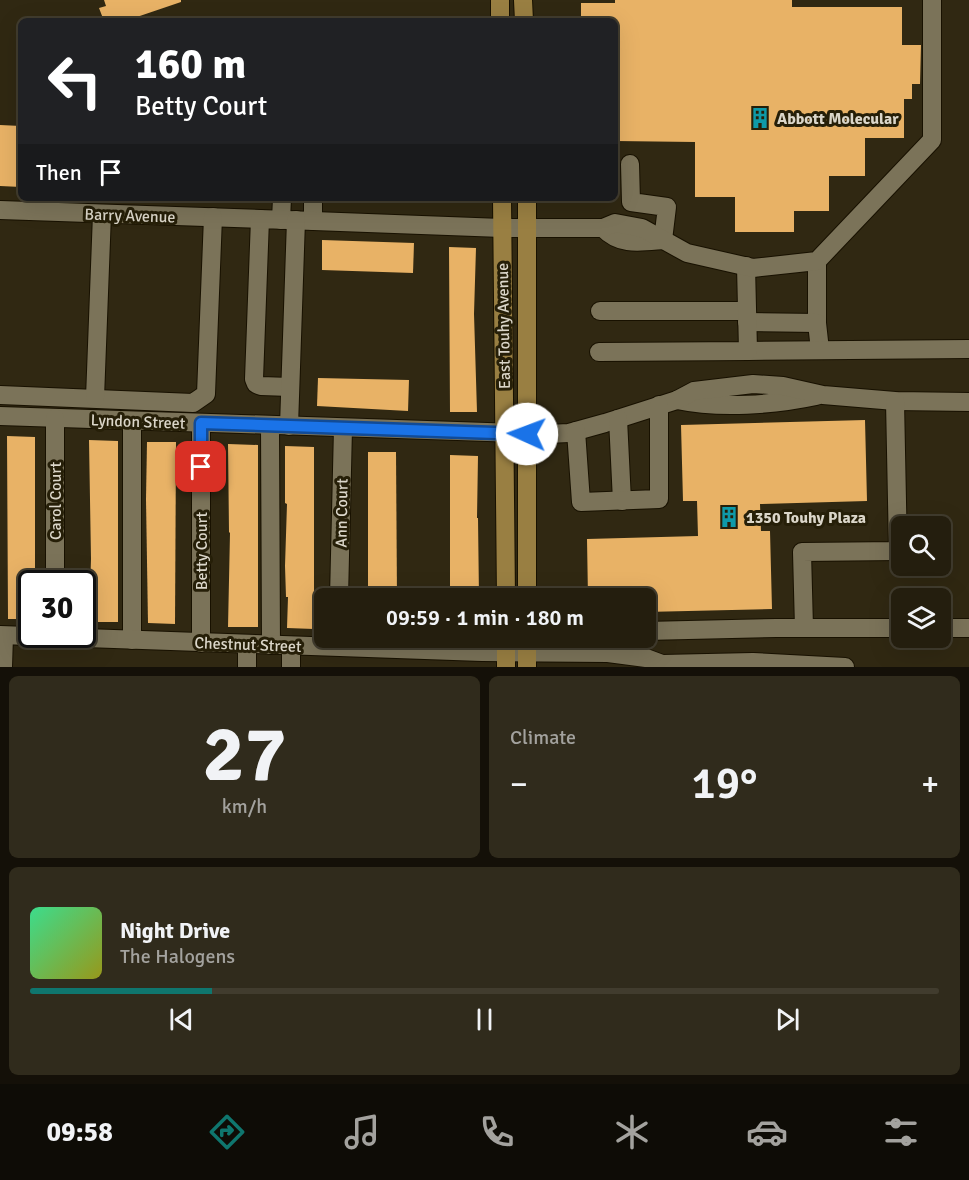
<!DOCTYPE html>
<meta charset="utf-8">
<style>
:root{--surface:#241e0e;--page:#302b1c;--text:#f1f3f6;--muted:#a3a29e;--line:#413c2e;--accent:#0f766e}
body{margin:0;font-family:Signika,sans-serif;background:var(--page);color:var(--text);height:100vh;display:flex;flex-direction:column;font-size:22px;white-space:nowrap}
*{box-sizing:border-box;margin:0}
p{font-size:20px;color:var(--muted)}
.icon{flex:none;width:33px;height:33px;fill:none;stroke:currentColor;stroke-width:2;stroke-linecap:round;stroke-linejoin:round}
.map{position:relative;height:667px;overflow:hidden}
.details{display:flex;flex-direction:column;gap:9px;padding:9px;background:#141008;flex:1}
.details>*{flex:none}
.hud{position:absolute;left:18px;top:18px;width:600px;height:183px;border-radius:9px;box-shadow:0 6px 24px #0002,0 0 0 2px var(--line);background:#202124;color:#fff;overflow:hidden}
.tools{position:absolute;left:891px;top:516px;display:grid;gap:12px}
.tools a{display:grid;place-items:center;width:60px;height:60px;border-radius:9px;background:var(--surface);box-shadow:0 6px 24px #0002,0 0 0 2px var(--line);font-size:30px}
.speed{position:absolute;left:18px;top:570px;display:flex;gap:12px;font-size:30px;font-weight:700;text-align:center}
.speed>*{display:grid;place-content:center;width:78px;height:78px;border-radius:50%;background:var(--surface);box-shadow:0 6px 24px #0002,0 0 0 2px var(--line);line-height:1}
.speed .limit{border:3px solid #111;border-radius:9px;background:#fff;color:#111}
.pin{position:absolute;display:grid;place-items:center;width:51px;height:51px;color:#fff;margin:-26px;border-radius:12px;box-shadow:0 3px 9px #0006}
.me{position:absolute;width:66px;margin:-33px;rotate:272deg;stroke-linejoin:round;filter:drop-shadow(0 0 4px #0008)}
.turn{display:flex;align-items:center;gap:21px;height:126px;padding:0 18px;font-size:27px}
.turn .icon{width:78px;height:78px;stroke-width:2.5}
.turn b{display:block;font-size:42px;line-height:51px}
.then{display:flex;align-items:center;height:57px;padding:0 18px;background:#0003;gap:12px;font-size:22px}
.big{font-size:45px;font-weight:600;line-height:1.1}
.details .widget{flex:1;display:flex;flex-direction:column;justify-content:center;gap:9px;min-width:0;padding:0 21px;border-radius:9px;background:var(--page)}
.details .dial{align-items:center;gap:0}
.dial b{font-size:78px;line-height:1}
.song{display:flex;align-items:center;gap:18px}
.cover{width:72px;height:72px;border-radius:9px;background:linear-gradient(135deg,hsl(150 70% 55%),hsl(60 70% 35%))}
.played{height:6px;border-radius:3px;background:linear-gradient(90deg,var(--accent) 20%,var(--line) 20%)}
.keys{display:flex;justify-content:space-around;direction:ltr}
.heat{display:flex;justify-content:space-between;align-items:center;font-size:33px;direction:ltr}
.details .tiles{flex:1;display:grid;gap:9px;grid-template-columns:1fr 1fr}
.widget:last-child{grid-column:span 2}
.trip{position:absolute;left:314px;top:588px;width:342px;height:60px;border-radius:9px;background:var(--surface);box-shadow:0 6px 24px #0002,0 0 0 2px var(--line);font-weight:600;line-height:60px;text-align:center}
.tabs{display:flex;height:96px;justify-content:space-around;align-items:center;background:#0e0c06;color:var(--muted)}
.tabs .icon{width:42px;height:42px}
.tabs .selected{color:var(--accent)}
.tabs b{font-size:27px;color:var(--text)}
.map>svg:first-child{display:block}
.building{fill:#e8b266}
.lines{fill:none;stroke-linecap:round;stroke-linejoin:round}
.minor-casing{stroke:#181100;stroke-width:20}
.major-casing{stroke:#181100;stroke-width:20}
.minor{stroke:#7b7359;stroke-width:18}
.major{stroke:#997f42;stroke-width:18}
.route-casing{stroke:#114b97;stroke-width:15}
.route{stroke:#1a73e8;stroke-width:10}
.labels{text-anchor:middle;stroke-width:6;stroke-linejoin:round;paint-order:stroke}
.poi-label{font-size:16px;font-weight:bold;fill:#dbd6c9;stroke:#261f08;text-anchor:start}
.street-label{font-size:16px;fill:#dbd6c9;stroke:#261f08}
</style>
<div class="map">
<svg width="969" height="667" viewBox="0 0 969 667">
<rect width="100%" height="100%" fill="#302812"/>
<g class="building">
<polygon points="104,0 181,0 181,2 125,21 104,21 99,8 106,6"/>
<polygon points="615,0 792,0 792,7 902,7 902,45 921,45 920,84 912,84 912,99 904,99 904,138 865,138 865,176 829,176 829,211 794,211 794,232 735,232 735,197 695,197 695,142 615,141 615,21 581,21 581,3 615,3"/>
<polygon points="0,125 21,126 21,187 0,186"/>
<polygon points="322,240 414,243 413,273 322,270"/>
<polygon points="449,247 476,248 474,314 477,412 450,412"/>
<polygon points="318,378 409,380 408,411 317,406"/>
<polygon points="865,420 867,501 760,504 761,531 770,531 772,609 645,612 645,598 588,598 587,539 698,536 697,501 683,501 681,425"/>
<polygon points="7,436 35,437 35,584 32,584 32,619 8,619"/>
<polygon points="89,440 118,441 118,622 89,622 91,559"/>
<polygon points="147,442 176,442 175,624 148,623 146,499"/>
<polygon points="228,444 258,445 258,627 228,627 230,533 229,532"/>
<polygon points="285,446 314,447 314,629 287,628 288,597 286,597 285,566 287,504 285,503"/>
<polygon points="368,452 396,452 397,598 368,598"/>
<polygon points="450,455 478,456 477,518 478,518 479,598 450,598"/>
</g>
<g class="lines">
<defs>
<g id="minor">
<polyline points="630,164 631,202 667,207 663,240"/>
<polyline points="0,210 260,219"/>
<polyline points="281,220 282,198"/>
<polyline points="313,221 313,198"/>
<path d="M 603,228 C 620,246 640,242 663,240"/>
<polyline points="817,261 817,323 820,350"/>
<polyline points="600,311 747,311"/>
<polyline points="747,322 817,323"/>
<polyline points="748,351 969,349"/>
<polyline points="599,352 748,351 746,266"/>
<polyline points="290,387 261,386 256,384 254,379 260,219 502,228 603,228 615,223 642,228 687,253 753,268 817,261 932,140 932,0"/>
<polyline points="0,395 193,403 206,394 213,217"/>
<polyline points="95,398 102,214"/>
<path d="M 677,400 C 720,409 774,405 816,396"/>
<polyline points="0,416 547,434 569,433 605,423 677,400 694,391 753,384 783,386 823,395 895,401 969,402"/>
<polyline points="618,419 622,501"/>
<polyline points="132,421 132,640"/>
<polyline points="270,425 271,645"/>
<polyline points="289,426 296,220"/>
<polyline points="576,431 581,502 659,499 659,405"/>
<polyline points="55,584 55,418"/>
<polyline points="339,598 343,428"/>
<polyline points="804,628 802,552 898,551 895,401"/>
<polyline points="940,628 969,628"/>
<polyline points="645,631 776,628 902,628"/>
<polyline points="0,635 482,652 608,653 646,658 662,664 753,662 845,667"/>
<polyline points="201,643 201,423"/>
<polyline points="291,646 291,667"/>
<polyline points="3,667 4,636"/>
<polyline points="247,667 247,644"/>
</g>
<g id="major">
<polyline points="500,0 500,21"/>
<polyline points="523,0 524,21"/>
<polyline points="502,198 506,598"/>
<polyline points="527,198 527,598"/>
<polyline points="506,638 506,667"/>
<polyline points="527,638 527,667"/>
</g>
</defs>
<use href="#minor" class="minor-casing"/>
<use href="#major" class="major-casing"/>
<use href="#minor" class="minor"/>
<use href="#major" class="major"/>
</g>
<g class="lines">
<defs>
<polyline id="route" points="201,467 201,423 527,434"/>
</defs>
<use href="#route" class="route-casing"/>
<use href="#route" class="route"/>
</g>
<defs>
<symbol id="building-bare" viewBox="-9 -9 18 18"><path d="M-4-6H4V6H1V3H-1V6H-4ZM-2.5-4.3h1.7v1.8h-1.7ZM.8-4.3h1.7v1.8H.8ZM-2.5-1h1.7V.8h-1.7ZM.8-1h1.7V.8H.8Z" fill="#0f9aa8" stroke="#261f08" stroke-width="2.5" paint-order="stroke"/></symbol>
</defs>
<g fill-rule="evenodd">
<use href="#building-bare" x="745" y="103" width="30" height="30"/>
<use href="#building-bare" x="714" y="502" width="30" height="30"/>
</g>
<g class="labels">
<g class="poi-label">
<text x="777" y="124">Abbott Molecular</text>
<text x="746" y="523">1350 Touhy Plaza</text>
</g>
<g class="street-label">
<text transform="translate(130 215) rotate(2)" y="6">Barry Avenue</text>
<text transform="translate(503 326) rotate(-91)" y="6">East Touhy Avenue</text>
<text transform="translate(138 421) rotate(2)" y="6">Lyndon Street</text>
<text transform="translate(55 501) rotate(-90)" y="6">Carol Court</text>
<text transform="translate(341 513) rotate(-89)" y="6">Ann Court</text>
<text transform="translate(201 551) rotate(-90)" y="6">Betty Court</text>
<text transform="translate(248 644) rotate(2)" y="6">Chestnut Street</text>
</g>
</g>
</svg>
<div class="tools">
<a><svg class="icon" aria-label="search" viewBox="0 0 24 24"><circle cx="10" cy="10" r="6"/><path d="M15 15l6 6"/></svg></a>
<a><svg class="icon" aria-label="layers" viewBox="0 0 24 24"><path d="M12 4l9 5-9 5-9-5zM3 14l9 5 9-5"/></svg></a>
</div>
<div class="speed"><div class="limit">30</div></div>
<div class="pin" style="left:201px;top:467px;background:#d93025"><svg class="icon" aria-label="arrive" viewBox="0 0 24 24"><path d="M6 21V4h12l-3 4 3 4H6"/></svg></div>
<svg class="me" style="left:527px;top:434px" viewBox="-20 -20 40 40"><circle r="19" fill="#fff"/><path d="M0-13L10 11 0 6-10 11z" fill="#1a73e8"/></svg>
<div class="trip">09:59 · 1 min · 180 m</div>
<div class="hud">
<div class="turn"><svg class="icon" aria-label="left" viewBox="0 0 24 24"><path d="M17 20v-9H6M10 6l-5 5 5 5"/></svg><div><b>160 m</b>Betty Court</div></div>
<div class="then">Then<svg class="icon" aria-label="arrive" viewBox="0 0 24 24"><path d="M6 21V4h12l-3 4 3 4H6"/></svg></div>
</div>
</div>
<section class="details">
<div class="tiles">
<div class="widget dial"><b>27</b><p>km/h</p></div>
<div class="widget"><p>Climate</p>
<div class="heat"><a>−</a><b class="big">19°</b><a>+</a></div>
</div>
<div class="widget">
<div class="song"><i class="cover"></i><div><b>Night Drive</b><p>The Halogens</p></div></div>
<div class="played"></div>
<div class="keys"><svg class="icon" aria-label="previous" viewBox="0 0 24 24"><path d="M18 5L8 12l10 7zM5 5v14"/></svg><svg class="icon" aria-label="pause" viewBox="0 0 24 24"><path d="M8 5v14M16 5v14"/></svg><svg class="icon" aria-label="next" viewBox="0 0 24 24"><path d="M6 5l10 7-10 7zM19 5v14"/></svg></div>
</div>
</div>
</section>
<nav class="tabs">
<b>09:58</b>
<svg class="icon selected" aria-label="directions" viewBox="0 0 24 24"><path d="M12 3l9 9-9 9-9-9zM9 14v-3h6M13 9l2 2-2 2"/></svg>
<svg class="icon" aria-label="music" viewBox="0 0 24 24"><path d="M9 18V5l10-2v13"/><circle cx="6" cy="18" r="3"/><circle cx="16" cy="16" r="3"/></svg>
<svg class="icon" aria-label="phone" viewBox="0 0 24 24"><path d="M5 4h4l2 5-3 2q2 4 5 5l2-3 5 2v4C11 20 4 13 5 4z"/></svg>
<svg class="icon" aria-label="climate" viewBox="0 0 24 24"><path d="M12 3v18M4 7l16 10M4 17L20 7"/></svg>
<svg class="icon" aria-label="car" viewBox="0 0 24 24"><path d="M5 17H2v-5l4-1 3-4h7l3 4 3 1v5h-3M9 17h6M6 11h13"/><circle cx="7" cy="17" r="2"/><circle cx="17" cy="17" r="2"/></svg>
<svg class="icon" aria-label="filters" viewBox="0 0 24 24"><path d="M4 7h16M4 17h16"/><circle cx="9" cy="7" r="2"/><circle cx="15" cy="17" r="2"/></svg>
</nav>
